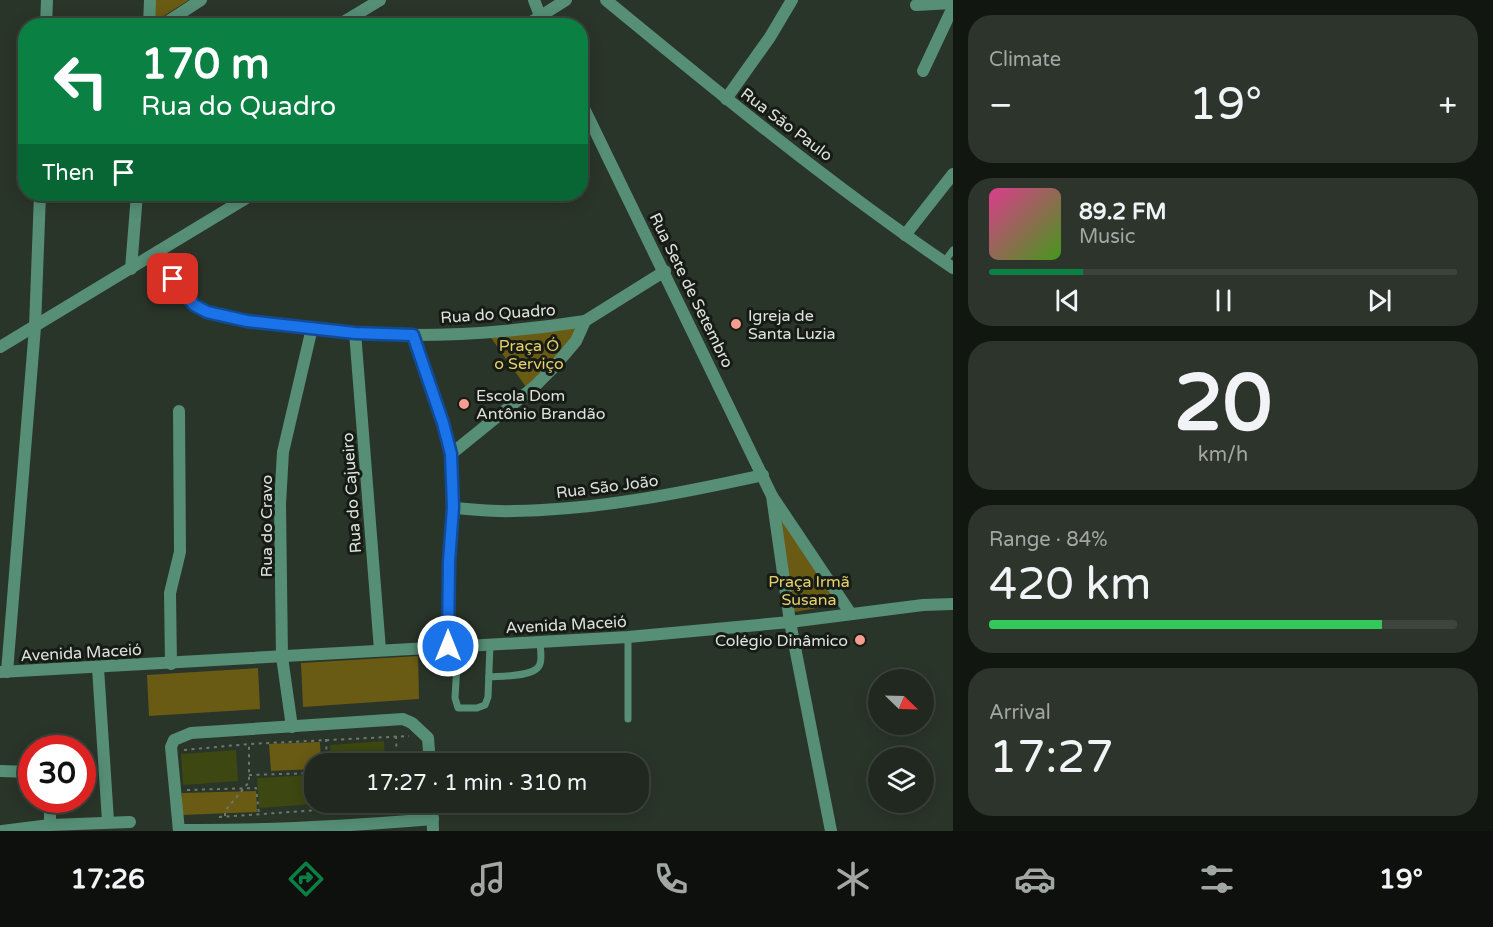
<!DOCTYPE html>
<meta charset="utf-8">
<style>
:root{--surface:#20281f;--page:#2d342c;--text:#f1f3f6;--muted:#a2a6a4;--line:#3d443d;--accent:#0b8043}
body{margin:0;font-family:"Varela Round",sans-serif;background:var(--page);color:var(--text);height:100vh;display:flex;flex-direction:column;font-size:22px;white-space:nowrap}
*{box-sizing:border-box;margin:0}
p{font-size:20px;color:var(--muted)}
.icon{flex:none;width:33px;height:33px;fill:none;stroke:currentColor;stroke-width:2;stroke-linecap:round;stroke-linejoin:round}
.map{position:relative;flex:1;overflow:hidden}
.sheet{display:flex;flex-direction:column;gap:15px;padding:15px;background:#121611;width:540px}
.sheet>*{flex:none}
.guide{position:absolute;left:18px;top:18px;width:570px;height:183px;border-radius:24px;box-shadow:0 3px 15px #0003,0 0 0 2px var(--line);background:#0b8043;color:#fff;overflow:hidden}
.needle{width:39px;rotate:113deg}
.fabs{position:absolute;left:868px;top:669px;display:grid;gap:12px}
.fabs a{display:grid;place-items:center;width:66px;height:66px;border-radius:50%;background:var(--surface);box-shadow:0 3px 15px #0003,0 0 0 2px var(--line);font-size:30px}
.speed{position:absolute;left:18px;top:735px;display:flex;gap:12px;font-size:30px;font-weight:700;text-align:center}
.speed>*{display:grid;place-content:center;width:78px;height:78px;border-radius:50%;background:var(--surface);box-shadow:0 3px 15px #0003,0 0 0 2px var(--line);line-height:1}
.speed .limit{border:9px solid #d22;background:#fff;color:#111}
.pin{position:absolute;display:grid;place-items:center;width:51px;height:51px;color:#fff;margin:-26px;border-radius:12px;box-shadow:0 3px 9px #0006}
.me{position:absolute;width:66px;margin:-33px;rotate:0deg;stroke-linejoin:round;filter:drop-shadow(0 0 4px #0008)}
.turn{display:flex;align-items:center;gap:21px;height:126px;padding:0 24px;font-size:27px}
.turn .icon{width:78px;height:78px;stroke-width:2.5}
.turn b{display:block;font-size:42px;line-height:51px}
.then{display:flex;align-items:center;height:57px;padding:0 24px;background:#0003;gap:12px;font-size:22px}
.big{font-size:45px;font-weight:600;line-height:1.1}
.sheet .tile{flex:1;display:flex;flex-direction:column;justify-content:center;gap:9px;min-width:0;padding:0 21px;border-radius:24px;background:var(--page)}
.sheet .dial{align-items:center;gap:0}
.dial b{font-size:78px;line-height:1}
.song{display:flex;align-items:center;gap:18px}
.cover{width:72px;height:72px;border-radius:9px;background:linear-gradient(135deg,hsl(330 70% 55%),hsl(100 70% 35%))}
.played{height:6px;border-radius:3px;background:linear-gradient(90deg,var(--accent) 20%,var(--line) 20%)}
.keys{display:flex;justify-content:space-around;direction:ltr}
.heat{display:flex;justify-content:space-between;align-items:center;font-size:33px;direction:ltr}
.charge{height:9px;border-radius:4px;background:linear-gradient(90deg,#34c759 84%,var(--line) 0)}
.trip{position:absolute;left:304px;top:753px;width:345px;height:60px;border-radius:24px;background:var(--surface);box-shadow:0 3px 15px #0003,0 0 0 2px var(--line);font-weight:600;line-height:60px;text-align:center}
.tab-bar{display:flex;height:96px;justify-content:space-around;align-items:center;background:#0d100c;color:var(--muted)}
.tab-bar .icon{width:42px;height:42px}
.tab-bar .current{color:var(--accent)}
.tab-bar b{font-size:27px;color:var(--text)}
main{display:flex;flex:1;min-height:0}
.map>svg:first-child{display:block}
.green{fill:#695b14}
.building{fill:#3c4711}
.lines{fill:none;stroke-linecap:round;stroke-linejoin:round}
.path{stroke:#6e776d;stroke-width:2;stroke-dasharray:3 4.5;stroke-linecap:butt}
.service{stroke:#568e76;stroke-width:7}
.minor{stroke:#568e76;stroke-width:12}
.tertiary{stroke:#568e76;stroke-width:12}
.route-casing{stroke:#114b97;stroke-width:15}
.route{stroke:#1a73e8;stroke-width:10}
.poi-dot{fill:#f59d8f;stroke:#161b16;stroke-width:2}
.labels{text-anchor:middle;stroke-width:6;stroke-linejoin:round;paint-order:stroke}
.street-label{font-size:16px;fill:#dce3dc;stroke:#161b16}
.poi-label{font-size:16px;fill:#dce3dc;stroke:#161b16;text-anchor:start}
.park-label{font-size:16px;fill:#e7d16a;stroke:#161b16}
</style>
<main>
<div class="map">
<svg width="953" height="831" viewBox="0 0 953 831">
<rect width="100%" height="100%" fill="#2a3529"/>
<g class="green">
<polygon points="155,0 189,0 154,22"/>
<polygon points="579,324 577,336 526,387 489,335"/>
<polygon points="778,510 839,604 794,612"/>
<polygon points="418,656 419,699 303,707 301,663"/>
<polygon points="258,668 260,709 149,716 147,675"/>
<polygon points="320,742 321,763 315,764 315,769 271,771 269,744"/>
<polygon points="256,791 257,812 182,815 182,793"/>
<polygon points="396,803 321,807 321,803"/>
</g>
<g class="building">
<polygon points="384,741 385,764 331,764 330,745"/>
<polygon points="236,750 238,781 183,785 181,754"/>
<polygon points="312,775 314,804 259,808 257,778"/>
</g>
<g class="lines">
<g class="path">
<polyline points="396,736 397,764"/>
<polyline points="326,739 327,764"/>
<polyline points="184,750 249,744 409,736"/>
<polyline points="249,775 315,773"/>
<polyline points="187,790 256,788 259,814"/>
<polyline points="319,802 319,811"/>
<polyline points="350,802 354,807 354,814"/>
<polyline points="225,816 225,811 249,782 249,743"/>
<polyline points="219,817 420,803"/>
</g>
<g class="service">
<polyline points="944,262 953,250"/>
<polyline points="628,637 628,719"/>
<polyline points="458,646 455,698 458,708 477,708 485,705 488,697 490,644"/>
<path d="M 489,677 C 501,676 533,677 539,666 C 543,660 540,649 540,642"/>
</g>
<g class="minor">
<polyline points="916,5 953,3"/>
<polyline points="46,26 47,0"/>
<polyline points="149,26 150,0"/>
<polyline points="161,26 201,0"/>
<polyline points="337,26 380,0"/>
<polyline points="525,26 566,0"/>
<polyline points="923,71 953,7"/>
<polyline points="726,99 770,37 792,0"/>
<polyline points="905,235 953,174"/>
<path d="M 159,251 C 167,268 181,298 197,307 C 222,321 257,322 286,325 C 328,330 370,335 413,335 C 470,335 528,330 585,321"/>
<polyline points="131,269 137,194"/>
<polyline points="355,332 380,650"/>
<polyline points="413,335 443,423 451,454 453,508 449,562 448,647"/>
<polyline points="0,347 253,194"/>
<polyline points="451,454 534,387 553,368 576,341 585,321 665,271"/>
<polyline points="772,496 851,614"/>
<path d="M 453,508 C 473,509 493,512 513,511 C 597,510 681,493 763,475"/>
<polyline points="790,622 923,605 953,604"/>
<polyline points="171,664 170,593 180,552 179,411"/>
<polyline points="98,668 108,821"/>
<polyline points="7,672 35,327 40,194"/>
<polyline points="292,727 282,657 280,504 283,452 312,328"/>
<polyline points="0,771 32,772"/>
<polyline points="432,802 433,831"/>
<polyline points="50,825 50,800"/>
<path d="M 179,830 C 264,831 349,826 433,819"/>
<polyline points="2,831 50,825 130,822"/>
<polyline points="179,831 171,747 174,740 191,733 403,719 412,723 428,738 430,764"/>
</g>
<g class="tertiary">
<polyline points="534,0 544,26"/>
<path d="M 606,0 C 719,93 832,186 953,268"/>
<polyline points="580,100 772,496 790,622 831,831"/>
<polyline points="0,672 628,637 790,622"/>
</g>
</g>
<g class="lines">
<defs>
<polyline id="route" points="173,279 194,305 207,312 247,321 355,333 413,335 443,423 451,454 453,507 449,562 448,646"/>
</defs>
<use href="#route" class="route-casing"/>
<use href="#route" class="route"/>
</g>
<g class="poi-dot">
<circle cx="736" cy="324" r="6"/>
<circle cx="464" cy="404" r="6"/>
<circle cx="860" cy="640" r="6"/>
</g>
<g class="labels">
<g class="street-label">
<text transform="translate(787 124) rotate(37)" y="6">Rua São Paulo</text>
<text transform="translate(692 290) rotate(64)" y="6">Rua Sete de Setembro</text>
<text transform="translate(498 313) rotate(-4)" y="6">Rua do Quadro</text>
<text transform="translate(607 486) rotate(-7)" y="6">Rua São João</text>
<text transform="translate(351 493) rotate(-94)" y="6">Rua do Cajueiro</text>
<text transform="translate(266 526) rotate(-90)" y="6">Rua do Cravo</text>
<text transform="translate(566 624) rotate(-3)" y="6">Avenida Maceió</text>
<text transform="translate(81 652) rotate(-3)" y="6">Avenida Maceió</text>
</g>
<g class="poi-label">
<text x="748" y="321">Igreja de<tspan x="748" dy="18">Santa Luzia</tspan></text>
<text x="476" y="401">Escola Dom<tspan x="476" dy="18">Antônio Brandão</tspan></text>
<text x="848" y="646" text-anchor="end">Colégio Dinâmico</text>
</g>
<g class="park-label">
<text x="529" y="351">Praça Ó<tspan x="529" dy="18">o Serviço</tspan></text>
<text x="809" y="587">Praça Irmã<tspan x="809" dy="18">Susana</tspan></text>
</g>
</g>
</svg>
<div class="fabs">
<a><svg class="needle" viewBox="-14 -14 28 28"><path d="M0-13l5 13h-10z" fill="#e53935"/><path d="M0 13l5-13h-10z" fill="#a2a6a4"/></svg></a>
<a><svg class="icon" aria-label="layers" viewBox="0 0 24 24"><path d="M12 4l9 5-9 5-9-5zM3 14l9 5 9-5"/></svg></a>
</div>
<div class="speed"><div class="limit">30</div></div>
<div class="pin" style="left:173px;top:279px;background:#d93025"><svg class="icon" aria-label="arrive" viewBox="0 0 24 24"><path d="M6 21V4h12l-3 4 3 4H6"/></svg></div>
<svg class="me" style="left:448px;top:646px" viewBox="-20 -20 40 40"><circle r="17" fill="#1a73e8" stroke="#fff" stroke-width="3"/><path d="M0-11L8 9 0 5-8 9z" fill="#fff"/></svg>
<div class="trip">17:27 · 1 min · 310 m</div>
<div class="guide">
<div class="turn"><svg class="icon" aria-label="left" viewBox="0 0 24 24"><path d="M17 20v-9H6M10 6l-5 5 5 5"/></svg><div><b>170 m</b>Rua do Quadro</div></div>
<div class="then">Then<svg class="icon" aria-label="arrive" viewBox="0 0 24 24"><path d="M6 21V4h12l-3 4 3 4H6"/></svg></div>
</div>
</div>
<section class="sheet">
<div class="tile"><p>Climate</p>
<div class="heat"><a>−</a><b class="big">19°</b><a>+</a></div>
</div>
<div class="tile">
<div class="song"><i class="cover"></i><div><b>89.2 FM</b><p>Music</p></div></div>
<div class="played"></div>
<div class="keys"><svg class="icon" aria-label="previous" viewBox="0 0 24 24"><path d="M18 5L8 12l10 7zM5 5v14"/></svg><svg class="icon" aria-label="pause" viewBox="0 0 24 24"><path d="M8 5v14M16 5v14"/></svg><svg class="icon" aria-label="next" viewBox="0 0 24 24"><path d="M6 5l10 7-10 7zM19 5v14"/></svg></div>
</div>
<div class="tile dial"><b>20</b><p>km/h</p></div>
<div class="tile"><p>Range · 84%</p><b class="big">420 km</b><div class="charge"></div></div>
<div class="tile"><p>Arrival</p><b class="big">17:27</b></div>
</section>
</main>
<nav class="tab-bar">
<b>17:26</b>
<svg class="icon current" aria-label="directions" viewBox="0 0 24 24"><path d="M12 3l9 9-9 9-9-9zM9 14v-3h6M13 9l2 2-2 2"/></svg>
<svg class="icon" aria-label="music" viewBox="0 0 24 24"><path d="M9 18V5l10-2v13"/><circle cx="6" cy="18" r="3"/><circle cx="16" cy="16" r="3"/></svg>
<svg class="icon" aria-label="phone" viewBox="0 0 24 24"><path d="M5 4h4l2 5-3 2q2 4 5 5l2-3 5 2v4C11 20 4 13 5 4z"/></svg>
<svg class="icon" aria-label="climate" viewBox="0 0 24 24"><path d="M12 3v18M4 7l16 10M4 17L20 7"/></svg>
<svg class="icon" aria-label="car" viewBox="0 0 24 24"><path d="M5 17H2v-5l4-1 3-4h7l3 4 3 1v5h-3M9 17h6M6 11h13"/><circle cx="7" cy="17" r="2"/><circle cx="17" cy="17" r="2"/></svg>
<svg class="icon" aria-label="filters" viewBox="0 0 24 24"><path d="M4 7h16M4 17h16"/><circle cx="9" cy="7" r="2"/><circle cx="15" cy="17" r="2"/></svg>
<b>19°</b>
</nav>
